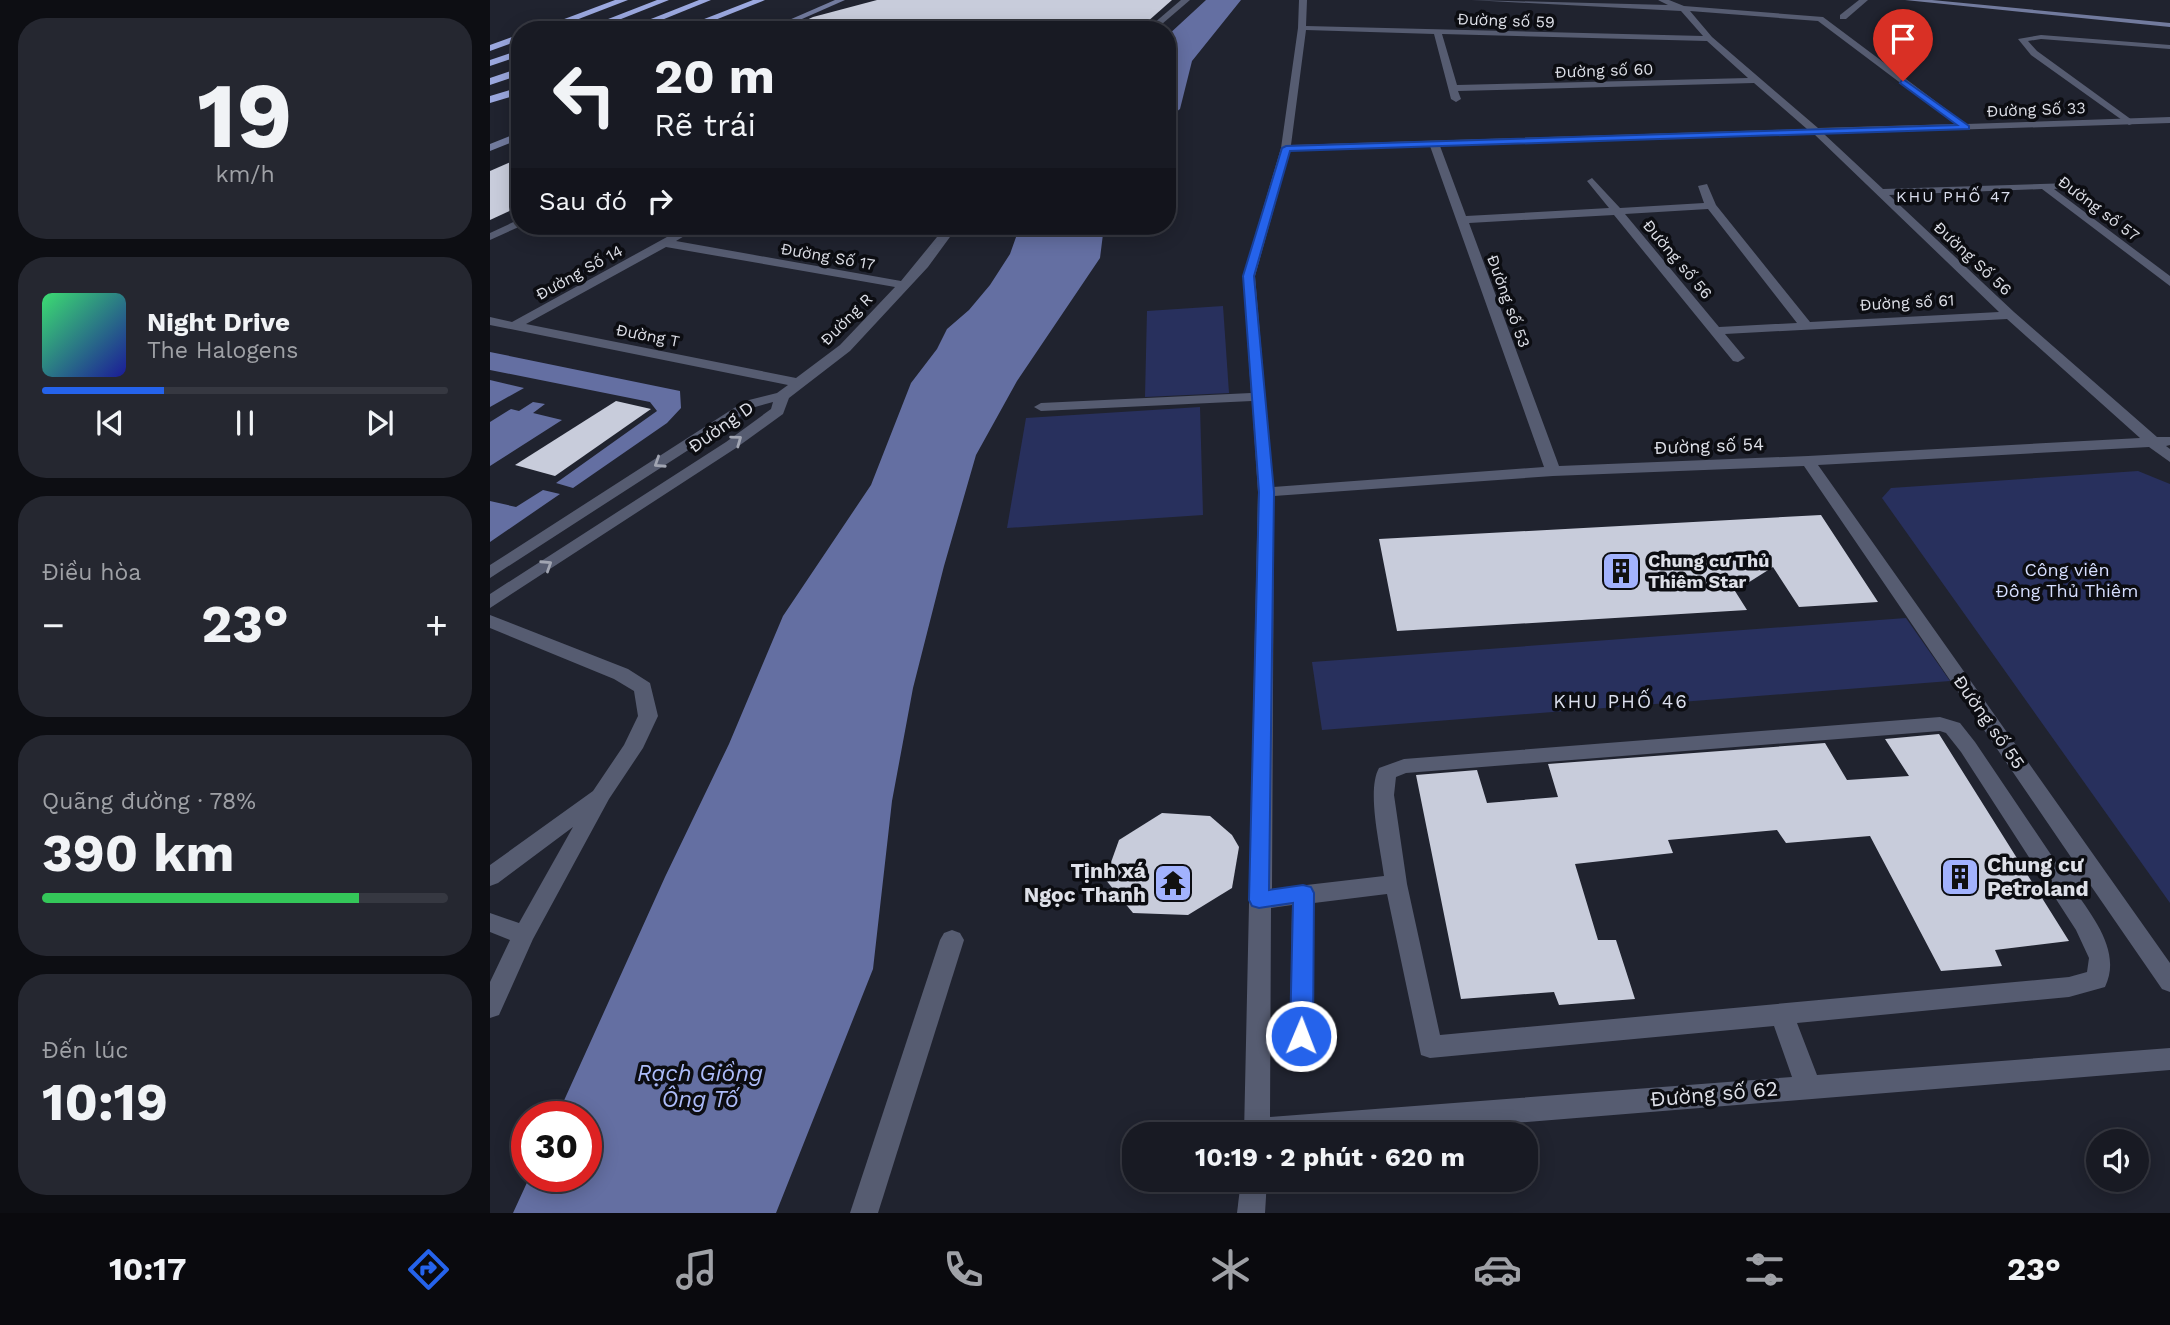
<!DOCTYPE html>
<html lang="vi">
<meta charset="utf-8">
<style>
:root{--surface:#181a23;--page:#252730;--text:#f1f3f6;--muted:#9fa1a6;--line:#363841;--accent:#2563eb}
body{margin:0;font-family:"Work Sans",sans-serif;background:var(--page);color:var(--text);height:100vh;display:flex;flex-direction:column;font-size:26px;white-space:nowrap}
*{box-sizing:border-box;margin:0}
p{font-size:23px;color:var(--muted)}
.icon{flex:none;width:38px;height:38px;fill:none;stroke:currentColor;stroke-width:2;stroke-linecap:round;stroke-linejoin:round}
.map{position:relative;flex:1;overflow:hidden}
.side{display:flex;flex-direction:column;gap:18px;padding:18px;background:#0d0e13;width:490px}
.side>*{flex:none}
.guide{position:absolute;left:21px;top:21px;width:665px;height:214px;border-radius:28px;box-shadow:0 4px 18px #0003,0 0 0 2px var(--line);background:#181a23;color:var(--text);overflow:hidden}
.tools{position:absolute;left:1596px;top:1129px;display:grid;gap:14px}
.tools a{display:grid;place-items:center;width:63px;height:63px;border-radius:50%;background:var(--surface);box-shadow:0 4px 18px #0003,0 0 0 2px var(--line);font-size:35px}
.speed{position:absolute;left:21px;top:1101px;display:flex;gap:14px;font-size:35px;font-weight:700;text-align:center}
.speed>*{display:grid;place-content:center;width:91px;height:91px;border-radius:50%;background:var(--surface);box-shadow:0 4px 18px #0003,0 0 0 2px var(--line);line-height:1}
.speed .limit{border:10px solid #d22;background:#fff;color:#111}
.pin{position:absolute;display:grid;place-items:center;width:60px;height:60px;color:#fff;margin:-72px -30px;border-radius:50% 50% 50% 0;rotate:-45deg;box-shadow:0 0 7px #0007}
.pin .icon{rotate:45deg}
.me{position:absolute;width:77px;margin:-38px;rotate:1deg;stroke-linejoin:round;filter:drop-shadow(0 0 5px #0008)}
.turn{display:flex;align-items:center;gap:24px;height:147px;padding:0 28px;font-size:32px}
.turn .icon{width:91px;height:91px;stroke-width:2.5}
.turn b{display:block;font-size:49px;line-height:60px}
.then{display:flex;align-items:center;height:66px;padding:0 28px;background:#0003;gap:14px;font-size:26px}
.big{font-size:52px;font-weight:700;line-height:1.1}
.side .card{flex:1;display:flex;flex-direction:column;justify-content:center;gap:10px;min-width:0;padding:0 24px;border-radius:28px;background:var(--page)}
.side .dial{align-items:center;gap:0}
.dial b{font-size:91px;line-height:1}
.song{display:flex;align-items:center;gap:21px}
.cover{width:84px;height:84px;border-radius:10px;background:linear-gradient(135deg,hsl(140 70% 55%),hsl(240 70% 35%))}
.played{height:7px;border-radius:4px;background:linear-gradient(90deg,var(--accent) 30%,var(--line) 30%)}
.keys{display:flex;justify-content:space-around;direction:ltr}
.heat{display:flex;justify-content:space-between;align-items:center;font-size:38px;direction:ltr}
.charge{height:10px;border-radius:5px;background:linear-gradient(90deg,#34c759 78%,var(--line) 0)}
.trip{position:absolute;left:632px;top:1122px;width:416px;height:70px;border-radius:28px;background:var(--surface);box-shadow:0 4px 18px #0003,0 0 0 2px var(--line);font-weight:700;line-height:70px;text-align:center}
.tab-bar{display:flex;height:112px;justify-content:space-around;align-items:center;background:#0a0a0e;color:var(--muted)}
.tab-bar .icon{width:49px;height:49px}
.tab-bar .on{color:var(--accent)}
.tab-bar b{font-size:32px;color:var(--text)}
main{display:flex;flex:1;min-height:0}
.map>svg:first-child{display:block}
.green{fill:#28305d}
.water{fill:#646fa2}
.building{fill:#c8ccdb}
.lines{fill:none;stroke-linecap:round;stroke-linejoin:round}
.service{fill:#565c71;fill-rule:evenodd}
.minor{fill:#565c71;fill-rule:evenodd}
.secondary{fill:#727b9e;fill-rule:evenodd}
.motorway{fill:#9ba8df;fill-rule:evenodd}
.oneway{stroke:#a1a5b2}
.route{fill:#2563eb;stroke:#184099;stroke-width:2}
.labels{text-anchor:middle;stroke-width:7;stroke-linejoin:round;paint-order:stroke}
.far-street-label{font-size:16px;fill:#dee0e8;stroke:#0c0d12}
.far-neighbourhood-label{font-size:16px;letter-spacing:2px;fill:#dbdfee;stroke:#0c0d12}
.street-label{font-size:18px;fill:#dee0e8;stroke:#0c0d12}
.poi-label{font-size:18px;font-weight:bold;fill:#dee0e8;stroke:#0c0d12;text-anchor:start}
.park-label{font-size:18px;fill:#d7dfff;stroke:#0c0d12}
.neighbourhood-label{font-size:19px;letter-spacing:2px;fill:#dbdfee;stroke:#0c0d12}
.near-poi-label{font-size:21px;font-weight:bold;fill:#dee0e8;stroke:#0c0d12;text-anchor:start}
.near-street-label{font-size:21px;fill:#dee0e8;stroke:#0c0d12}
.near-water-label{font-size:23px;font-style:italic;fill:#adbcf9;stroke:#0c0d12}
</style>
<main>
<section class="side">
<div class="card dial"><b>19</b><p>km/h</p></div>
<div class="card">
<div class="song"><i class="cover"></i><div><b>Night Drive</b><p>The Halogens</p></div></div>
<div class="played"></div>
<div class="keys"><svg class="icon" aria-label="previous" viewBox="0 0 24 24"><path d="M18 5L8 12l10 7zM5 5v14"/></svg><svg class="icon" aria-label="pause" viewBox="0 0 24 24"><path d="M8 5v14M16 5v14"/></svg><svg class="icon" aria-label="next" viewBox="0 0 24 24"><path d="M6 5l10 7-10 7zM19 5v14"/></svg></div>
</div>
<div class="card"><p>Điều hòa</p>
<div class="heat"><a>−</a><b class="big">23°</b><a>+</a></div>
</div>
<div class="card"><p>Quãng đường · 78%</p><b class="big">390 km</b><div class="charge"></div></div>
<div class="card"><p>Đến lúc</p><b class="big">10:19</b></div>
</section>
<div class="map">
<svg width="1680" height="1213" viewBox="0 0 1680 1213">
<rect width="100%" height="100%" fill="#20232f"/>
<g class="green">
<polygon points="733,306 739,393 655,397 657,311"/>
<polygon points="710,407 713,515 517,528 536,418"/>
<polygon points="1648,471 1680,484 1680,903 1392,498 1401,488"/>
<polygon points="1416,618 1460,681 832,730 822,662"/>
</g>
<g class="water">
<polygon points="716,0 751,0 702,61 690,109 677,119 677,36"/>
<polygon points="530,226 614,226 610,258 527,381 486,455 454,566 423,688 402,801 383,969 286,1213 23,1213 40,1176 96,1176 96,1116 67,1116 175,877 239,744 293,616 381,485 421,383 447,349 457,329 479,310 500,285 520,254"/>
<polygon points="0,352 190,391 191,408 177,423 83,488 66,483 167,411 160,402 0,370"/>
<polygon points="0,380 34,388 0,407"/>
<polygon points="43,402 55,404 43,413 72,420 0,466 0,422 21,409 29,411"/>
<polygon points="53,490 70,494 0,542 0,501 26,507"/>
</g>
<g class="building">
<polygon points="387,0 682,0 648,30 311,30 310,23 323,17"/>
<polygon points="30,158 30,206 0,220 0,171"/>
<polygon points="126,401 161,409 65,476 25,465"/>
<polygon points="1331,515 1388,602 1309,607 1283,567 1245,591 1257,610 907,631 889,539"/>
<polygon points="1449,734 1579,941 1505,950 1512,966 1451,971 1380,836 1296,843 1287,830 1178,840 1183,853 1085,864 1108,940 1126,940 1145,999 1069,1005 1064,992 971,999 926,775 987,770 997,803 1068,797 1058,764 1335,743 1357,780 1419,776 1395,739"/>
<polygon points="672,813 720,816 742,835 749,847 742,888 698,915 643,913 615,879 629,840"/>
</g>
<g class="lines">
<g class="service">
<polygon points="1369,0 1378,0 1356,19 1350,19 1350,15"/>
<polygon points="1551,35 1680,45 1680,49 1551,39 1538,41 1547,51 1642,120 1642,124 1639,125 1541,55 1528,39"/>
</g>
<g class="minor">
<polygon points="691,0 700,0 665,30 656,30"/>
<path d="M 809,0 L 817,0 L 816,26 L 1213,36 L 1191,11 L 981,0 L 1178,5 L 1168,0 L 1179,0 L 1194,6 L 1333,17 L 1476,124 L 1680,117 L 1680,123 L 1334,134 L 1393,189 L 1582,183 L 1582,187 L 1564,189 L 1680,276 L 1680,286 L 1552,189 L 1399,195 L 1524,312 L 1667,437 L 1680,437 L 1680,445 L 1676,446 L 1680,449 L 1680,462 L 1659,447 L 1328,465 L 1680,963 L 1680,992 L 1672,989 L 1601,886 L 1583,888 C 1603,917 1632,952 1615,987 L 1579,997 L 1307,1023 L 1327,1075 L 1680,1048 L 1680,1070 L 888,1134 L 754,1134 L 768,492 L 762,401 L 551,411 L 544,407 L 551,403 L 761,393 L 753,276 L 791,148 L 808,28 ZM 1200,11 L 1328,21 L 1465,124 L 1328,128 L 1222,37 ZM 816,30 L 944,34 L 961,99 L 966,102 L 971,99 L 968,91 L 1264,83 L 1317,129 L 801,145 ZM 952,34 L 1217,41 L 1258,78 L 967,85 ZM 1324,134 L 1509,312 L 1320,322 L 1226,205 L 1217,184 L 1208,186 L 1214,203 L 1130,208 L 1102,178 L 1097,181 L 1119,208 L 976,216 L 950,146 ZM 940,146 L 1054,467 L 783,487 L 765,276 L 800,151 ZM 1218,209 L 1307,323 L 1229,327 L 1135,214 ZM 1124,215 L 1243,361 L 1248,362 L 1255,358 L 1235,334 L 1517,319 L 1650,438 L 1318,456 L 1069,466 L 979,223 ZM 1314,466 L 1589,869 L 1572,871 L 1485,742 L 1470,723 L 1450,717 L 914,759 L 889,768 C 876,791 891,849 894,876 L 782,889 L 784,496 L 1063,476 ZM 1450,731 L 1456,733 L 1471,752 L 1586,930 L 1599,958 L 1597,972 L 1579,977 L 950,1035 L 917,884 L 904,795 L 906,777 L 916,773 ZM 897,894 L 931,1055 L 940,1058 L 1284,1026 L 1302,1077 L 780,1117 L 781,908 L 802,905 L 800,1036 L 803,1044 L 812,1047 L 821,1044 L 824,1036 L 824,903 Z"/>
<polygon points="30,219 31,226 0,240 0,233"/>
<path d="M 197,226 L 211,226 L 186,241 L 411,281 L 456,226 L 468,226 L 438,267 L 360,351 L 299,398 L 293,414 L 246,448 L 0,608 L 0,594 L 236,442 L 281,409 L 283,402 L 265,407 L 0,578 L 0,565 L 255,401 L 287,393 L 298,385 L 0,325 L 0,317 L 22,322 ZM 176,247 L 405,287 L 350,345 L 306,378 L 36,324 Z"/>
<polygon points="0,615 138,669 160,683 168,716 153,748 119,799 43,939 9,1015 0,1018 0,982 20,940 0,932 0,913 29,923 83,827 8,883 0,886 0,865 103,791 134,745 148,716 144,691 124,679 0,628"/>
<polygon points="462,930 470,933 474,940 388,1213 360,1213 450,940 454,933"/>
<polygon points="751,1180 777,1180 775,1213 747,1213"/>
</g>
<g class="secondary">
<polygon points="345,0 355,0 287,30 276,30"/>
<polygon points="1415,0 1442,0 1680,23 1680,27"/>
<polygon points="30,132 30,139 0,151 0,144"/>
</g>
<g class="motorway">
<polygon points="125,0 138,0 60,30 45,30"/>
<polygon points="167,0 179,0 121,23 113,21"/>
<polygon points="209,0 221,0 147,30 133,30"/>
<polygon points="263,0 275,0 200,30 186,30"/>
<polygon points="30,34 30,40 0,51 0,45"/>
<polygon points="30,50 30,56 0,66 0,60"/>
<polygon points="30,68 30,75 0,85 0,78"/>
<polygon points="30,87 30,94 0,103 0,96"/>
</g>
</g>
<defs><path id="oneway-chevron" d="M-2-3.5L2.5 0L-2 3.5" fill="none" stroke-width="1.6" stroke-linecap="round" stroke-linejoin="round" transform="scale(1.75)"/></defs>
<g class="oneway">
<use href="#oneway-chevron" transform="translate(247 440) rotate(-36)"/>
<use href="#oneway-chevron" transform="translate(169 463) rotate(147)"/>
<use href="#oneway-chevron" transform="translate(57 565) rotate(-33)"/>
</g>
<polygon class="route" points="1413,79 1479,126 1479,129 800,151 764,276 784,492 779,890 813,885 821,887 824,893 823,1036 819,1043 811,1046 804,1043 800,1036 803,903 769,908 762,906 759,900 769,492 753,276 792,148 796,146 1467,125 1410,83"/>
<defs>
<symbol id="building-square" viewBox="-11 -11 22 22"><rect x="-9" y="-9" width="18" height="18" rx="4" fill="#a2b2fd" stroke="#0c0d12"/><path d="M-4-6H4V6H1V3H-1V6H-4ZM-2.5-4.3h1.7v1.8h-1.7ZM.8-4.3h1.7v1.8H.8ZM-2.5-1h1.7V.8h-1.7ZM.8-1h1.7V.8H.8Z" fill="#111"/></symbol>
<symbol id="temple-square" viewBox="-11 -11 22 22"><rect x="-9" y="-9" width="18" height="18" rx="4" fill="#a2b2fd" stroke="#0c0d12"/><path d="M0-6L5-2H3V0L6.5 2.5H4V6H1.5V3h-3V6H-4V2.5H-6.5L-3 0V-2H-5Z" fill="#111"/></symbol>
</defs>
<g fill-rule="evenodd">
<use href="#building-square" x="1109" y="549" width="44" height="44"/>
<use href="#building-square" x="1448" y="855" width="44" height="44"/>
<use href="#temple-square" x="661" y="861" width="44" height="44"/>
</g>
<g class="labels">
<g class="far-street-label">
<text transform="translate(1016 20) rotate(2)" y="6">Đường số 59</text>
<text transform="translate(1114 70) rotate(-2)" y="6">Đường số 60</text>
<text transform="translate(1546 109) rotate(-2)" y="6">Đường Số 33</text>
<text transform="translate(1609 208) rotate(37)" y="6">Đường số 57</text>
<text transform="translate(338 256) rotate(10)" y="6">Đường Số 17</text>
<text transform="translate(1483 258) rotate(43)" y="6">Đường Số 56</text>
<text transform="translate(1188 259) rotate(50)" y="6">Đường số 56</text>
<text transform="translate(89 272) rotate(-29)" y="6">Đường Số 14</text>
<text transform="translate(1019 301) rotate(70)" y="6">Đường số 53</text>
<text transform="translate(1417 302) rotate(-3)" y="6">Đường số 61</text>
<text transform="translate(356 319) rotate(-45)" y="6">Đường R</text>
<text transform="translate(158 335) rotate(11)" y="6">Đường T</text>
</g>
<g class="far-neighbourhood-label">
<text x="1464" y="202">KHU PHỐ 47</text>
</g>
<g class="street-label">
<text transform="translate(231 427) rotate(-35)" y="6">Đường D</text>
<text transform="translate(1219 446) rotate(-2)" y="6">Đường số 54</text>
<text transform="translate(1499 722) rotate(55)" y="6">Đường số 55</text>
</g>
<g class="poi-label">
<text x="1158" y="567">Chung cư Thủ<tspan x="1158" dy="21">Thiêm Star</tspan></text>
</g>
<g class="park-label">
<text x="1577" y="576">Công viên<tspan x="1577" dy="21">Đông Thủ Thiêm</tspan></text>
</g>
<g class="neighbourhood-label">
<text x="1131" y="708">KHU PHỐ 46</text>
</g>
<g class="near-poi-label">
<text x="1497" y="872">Chung cư<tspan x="1497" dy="24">Petroland</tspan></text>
<text x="656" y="878" text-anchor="end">Tịnh xá<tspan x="656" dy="24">Ngọc Thanh</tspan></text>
</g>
<g class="near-street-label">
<text transform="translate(1224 1094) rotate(-5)" y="7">Đường số 62</text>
</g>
<g class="near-water-label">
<text x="210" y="1081">Rạch Giồng<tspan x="210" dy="26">Ông Tố</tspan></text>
</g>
</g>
</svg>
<div class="tools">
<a><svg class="icon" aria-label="sound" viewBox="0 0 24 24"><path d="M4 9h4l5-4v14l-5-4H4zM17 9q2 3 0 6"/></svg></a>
</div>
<div class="speed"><div class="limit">30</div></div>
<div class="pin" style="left:1413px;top:81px;background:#d93025"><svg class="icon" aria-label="arrive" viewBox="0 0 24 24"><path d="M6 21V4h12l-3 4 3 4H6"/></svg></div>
<svg class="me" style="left:811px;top:1036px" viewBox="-20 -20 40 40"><circle r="17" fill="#2563eb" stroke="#fff" stroke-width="3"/><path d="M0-11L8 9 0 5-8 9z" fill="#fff"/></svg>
<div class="trip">10:19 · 2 phút · 620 m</div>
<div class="guide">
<div class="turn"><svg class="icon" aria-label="left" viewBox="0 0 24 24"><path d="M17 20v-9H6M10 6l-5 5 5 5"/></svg><div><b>20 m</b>Rẽ trái</div></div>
<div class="then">Sau đó<svg class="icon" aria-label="right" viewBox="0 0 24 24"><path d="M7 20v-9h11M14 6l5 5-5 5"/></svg></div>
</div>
</div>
</main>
<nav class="tab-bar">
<b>10:17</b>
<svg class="icon on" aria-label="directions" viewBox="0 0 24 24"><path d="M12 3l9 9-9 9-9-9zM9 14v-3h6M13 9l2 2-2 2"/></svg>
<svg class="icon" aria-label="music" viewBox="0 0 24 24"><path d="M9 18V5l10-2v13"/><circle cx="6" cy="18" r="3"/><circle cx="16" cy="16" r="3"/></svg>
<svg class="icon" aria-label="phone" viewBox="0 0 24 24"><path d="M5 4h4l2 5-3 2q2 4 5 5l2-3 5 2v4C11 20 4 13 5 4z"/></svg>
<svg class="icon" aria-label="climate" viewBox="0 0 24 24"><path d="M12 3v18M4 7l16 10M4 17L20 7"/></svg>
<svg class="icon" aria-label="car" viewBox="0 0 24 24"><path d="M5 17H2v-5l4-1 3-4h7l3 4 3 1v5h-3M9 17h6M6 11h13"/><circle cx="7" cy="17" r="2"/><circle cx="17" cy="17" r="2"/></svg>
<svg class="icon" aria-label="filters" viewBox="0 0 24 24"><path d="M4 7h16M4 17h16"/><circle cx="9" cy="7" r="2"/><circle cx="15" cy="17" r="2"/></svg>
<b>23°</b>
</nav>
